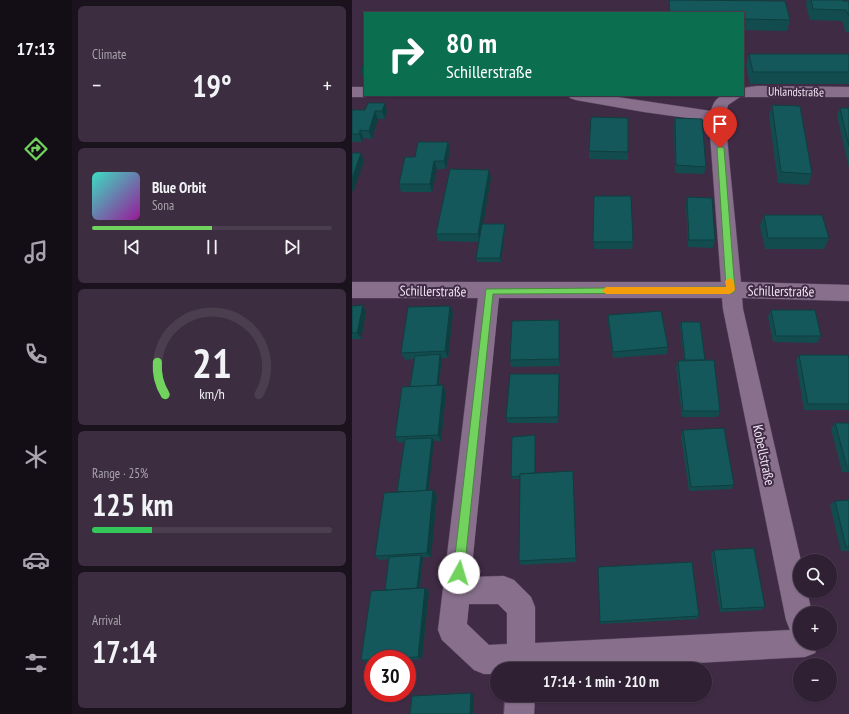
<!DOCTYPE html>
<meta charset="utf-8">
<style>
:root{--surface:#302034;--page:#3c2d40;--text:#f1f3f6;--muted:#a8a3ac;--line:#4b3e4f;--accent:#71d25e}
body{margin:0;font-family:"PT Sans Narrow",sans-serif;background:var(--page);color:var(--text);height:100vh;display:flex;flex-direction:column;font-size:15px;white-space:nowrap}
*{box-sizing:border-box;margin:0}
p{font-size:13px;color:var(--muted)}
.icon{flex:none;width:22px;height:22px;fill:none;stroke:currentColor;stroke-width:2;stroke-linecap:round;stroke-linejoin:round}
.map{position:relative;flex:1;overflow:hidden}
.drawer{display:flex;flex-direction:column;gap:6px;padding:6px;background:#1a121d;width:280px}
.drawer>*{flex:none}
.banner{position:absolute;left:12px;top:12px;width:380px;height:84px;border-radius:0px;box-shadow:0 1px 3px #0004,0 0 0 1px var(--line);background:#0b6e4f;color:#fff;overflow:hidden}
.fabs{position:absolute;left:441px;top:554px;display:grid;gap:8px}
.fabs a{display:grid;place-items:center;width:44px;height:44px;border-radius:50%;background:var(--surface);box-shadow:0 1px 3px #0004,0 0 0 1px var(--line);font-size:20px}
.speed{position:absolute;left:12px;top:650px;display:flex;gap:8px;font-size:20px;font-weight:700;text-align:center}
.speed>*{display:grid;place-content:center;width:52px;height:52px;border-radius:50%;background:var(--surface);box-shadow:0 1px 3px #0004,0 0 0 1px var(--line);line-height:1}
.speed .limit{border:6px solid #d22;background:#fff;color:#111}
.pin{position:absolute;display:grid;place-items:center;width:34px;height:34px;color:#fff;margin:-41px -17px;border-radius:50% 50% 50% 0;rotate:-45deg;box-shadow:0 0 4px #0007}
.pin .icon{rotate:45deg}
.me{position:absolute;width:44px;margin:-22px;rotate:6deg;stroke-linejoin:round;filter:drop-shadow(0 0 3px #0008)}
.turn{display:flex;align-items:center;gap:14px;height:84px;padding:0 16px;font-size:18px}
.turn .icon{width:52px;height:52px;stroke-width:2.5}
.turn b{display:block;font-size:28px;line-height:34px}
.big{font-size:30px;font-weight:600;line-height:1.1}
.drawer .card{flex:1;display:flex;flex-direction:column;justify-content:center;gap:6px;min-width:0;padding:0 14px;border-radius:6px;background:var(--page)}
.drawer .dial{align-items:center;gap:0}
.dial svg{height:104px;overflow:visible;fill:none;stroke:var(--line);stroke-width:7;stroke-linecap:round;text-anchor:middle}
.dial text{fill:var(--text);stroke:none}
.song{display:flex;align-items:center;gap:12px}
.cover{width:48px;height:48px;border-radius:6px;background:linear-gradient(135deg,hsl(170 70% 55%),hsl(300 70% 35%))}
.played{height:4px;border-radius:2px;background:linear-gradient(90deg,var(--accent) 50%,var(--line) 50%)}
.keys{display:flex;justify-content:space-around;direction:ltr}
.heat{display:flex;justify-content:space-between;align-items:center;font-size:22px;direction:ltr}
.charge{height:6px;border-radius:3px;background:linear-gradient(90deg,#34c759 25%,var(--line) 0)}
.trip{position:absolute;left:138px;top:662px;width:222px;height:40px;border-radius:20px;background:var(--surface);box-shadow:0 1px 3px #0004,0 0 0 1px var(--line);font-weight:600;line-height:40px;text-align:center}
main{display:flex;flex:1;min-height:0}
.dock{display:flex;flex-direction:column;width:72px;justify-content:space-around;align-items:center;background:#130d15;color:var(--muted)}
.dock .icon{width:28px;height:28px}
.dock .current{color:var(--accent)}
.dock b{font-size:18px;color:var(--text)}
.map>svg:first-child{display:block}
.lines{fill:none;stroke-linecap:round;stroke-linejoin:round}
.minor-casing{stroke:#5b495f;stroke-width:1}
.minor{fill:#88708d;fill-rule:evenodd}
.wall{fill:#124c4e}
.shaded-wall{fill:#0f3e40}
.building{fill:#15585b;stroke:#0f3e40}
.route{fill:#71d25e;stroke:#49883d}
.slow{fill:#f59e0b}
.labels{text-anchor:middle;stroke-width:4;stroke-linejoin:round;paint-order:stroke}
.far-street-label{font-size:12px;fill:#efe2f2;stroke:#402b45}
.street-label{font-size:14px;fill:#efe2f2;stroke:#402b45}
</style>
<main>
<nav class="dock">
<b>17:13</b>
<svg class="icon current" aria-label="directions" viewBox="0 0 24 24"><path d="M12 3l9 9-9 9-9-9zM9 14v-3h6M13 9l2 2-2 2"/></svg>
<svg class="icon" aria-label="music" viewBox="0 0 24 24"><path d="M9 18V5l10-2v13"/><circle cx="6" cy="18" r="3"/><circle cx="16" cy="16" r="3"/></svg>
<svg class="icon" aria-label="phone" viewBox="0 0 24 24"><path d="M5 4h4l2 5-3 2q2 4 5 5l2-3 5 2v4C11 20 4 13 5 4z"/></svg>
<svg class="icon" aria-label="climate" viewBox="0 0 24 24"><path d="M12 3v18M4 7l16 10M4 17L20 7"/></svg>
<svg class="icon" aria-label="car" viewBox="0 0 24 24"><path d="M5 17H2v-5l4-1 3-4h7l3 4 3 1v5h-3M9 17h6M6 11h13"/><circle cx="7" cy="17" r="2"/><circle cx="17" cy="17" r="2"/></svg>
<svg class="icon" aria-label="filters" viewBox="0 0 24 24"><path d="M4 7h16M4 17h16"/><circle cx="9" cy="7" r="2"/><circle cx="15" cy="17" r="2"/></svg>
</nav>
<section class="drawer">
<div class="card"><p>Climate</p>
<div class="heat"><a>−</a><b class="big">19°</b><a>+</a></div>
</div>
<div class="card">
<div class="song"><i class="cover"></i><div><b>Blue Orbit</b><p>Sona</p></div></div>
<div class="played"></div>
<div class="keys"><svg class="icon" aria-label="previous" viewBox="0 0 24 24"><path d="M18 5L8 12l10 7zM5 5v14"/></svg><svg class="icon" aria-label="pause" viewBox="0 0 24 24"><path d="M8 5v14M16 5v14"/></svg><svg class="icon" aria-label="next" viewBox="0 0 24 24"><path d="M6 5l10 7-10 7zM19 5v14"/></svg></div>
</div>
<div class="card dial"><svg viewBox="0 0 100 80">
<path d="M14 69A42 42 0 1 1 86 69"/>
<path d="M14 69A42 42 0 0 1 8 44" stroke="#71d25e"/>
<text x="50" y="56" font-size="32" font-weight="700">21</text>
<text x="50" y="72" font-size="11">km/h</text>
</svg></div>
<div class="card"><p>Range · 25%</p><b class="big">125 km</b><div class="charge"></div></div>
<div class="card"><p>Arrival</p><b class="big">17:14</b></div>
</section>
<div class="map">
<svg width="497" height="714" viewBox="0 0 497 714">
<rect width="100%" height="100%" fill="#402b45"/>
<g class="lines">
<defs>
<g id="minor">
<path d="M 405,86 L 497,87 L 497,97 L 388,97 L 376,105 L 373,117 L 389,282 L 497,285 L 497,301 L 390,298 L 391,309 L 449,561 L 448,591 L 455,591 L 460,613 L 448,613 L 448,643 L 467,643 L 463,653 L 453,657 L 234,669 L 145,669 L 145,674 L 132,674 L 122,670 L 90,640 L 86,630 L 126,298 L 0,298 L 0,282 L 369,282 L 357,121 L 292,112 L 224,100 L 218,98 L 216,95 L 252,95 L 359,111 C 364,92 374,95 391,95 L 391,88 ZM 147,298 L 370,298 L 371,309 L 434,620 L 438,630 L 183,643 L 183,607 L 179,597 L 162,580 L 152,576 L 119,577 ZM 117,604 L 146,604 L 155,613 L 155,644 L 137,645 L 115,624 Z"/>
<polygon points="0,87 13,87 13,95 19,95 13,97 0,97"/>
<polygon points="153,695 183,695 182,714 152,714"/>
</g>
</defs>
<use href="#minor" class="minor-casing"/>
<use href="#minor" class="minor"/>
</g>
<g class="wall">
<polygon points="317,0 438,20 435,31 391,30 391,13 317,13"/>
<polygon points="455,0 490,0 491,1 497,1 497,32 494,32 490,21 458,20 454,5"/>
<polygon points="397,54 497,54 497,84 398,84 394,65"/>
<polygon points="13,60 13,79 12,79 9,71"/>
<polygon points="420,105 460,174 456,185 426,183 417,116"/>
<polygon points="488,108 497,108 497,168 485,116"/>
<polygon points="0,110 35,111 33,119 26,119 20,139 11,138 10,142 0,142"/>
<polygon points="323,118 354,167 352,174 323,173 322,126"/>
<polygon points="96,142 98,150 94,169 85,169 80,192 49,192 47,184 63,157"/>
<polygon points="237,151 276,152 276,160 237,159"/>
<polygon points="137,170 139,178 131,224 153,224 153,228 149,262 125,262 124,258 127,242 86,241 84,234"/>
<polygon points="242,196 281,242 280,249 242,249"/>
<polygon points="335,197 363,240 361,248 336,247 334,205"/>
<polygon points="412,215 477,238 472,249 413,249 408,226"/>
<polygon points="0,306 14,312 9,339 0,339"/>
<polygon points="98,306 101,313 96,358 90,358 87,386 91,385 94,392 89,441 81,441 76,491 85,495 79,557 71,557 68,588 73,588 77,591 70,659 55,660 55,659 21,659 21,662 14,662 9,660 33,590 37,559 28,560 23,556 45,492 52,442 47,443 43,437 58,387 62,359 53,360 49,353"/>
<polygon points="419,310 469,336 465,343 421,342 416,317"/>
<polygon points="256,315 316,347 315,354 261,358 256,322"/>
<polygon points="329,322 353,360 368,411 366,417 330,417 324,367 326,361 332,360 328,326"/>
<polygon points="208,327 208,366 159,367 158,360"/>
<polygon points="447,355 497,358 497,410 452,410 444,361"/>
<polygon points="207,374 208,380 206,423 156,423 154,418"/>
<polygon points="483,423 497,423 497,472 490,472 479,429"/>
<polygon points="331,430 382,485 379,489 337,491 329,436"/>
<polygon points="183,438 184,473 221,471 224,562 169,565 167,561 168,479 160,479 159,477"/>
<polygon points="497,500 497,551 489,551 478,505 483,501"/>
<polygon points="362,550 413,607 409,610 368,612 359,554"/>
<polygon points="246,567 347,616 345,619 248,624"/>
</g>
<g class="shaded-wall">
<polygon points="33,103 35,111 33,119 30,111"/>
<polygon points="23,111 26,119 20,139 17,131"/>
<polygon points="8,130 11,138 10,142 7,134"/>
<polygon points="96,142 98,150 94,169 92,161"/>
<polygon points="9,153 12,161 1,193 0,190 0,179"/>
<polygon points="82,161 85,169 80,192 78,184"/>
<polygon points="137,170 139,178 128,242 126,234"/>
<polygon points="153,224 153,228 149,262 148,258"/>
<polygon points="11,305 14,312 9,339 5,333"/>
<polygon points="98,306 101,313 96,358 93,351"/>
<polygon points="207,320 208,327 208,366 207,359"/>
<polygon points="88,354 90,358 86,392 85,389"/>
<polygon points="207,374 208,380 206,423 206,417"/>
<polygon points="91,385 94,392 89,441 86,435"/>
<polygon points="183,435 183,438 184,478 183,475"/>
<polygon points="80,438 82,441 76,496 74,493"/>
<polygon points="221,471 221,476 224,562 224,558"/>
<polygon points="81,490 85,495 79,557 75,553"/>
<polygon points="69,555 71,557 67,592 65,590"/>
<polygon points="73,588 77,591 70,659 66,657"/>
<polygon points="119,693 122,694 121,714 118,714"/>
</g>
<g class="building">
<polygon points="317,0 433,1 438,20 391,19 391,13 318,13"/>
<polygon points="459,0 490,0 491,1 497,1 497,17 494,10 461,9"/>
<polygon points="397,54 497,54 497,72 401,72"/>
<polygon points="13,60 13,71 9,71"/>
<polygon points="16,103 33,103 30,111 23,111 17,131 8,130 7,134 0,134 0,110 13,110"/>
<polygon points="420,105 448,106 460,174 429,172"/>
<polygon points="488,108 497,108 497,146"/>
<polygon points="239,117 276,118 276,152 237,151"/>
<polygon points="323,118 350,119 354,167 324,165"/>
<polygon points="66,142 96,142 92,161 82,161 78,184 47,184 53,157 63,157"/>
<polygon points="0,153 9,153 0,179"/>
<polygon points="98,169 137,170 126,234 84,234"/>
<polygon points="242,196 279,196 281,242 241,242"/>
<polygon points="335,197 360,198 363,240 337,240"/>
<polygon points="412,215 470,215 477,238 416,238"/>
<polygon points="130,224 153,224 148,258 124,258"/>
<polygon points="11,305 5,333 0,333 0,306"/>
<polygon points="98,306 93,351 49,353 56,307"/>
<polygon points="419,310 463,310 469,336 424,336"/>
<polygon points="309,311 316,347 261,352 256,315"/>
<polygon points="207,320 207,359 158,360 160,321"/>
<polygon points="329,322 348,322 353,360 333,360"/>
<polygon points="88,354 85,386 58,387 63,356"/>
<polygon points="447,355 496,355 497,358 497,404 456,404"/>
<polygon points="362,360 368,411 331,411 326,361"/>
<polygon points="158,374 207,374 206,417 154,418"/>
<polygon points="91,385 86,435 43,437 50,387"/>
<polygon points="483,423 497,423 497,467 495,467"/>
<polygon points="372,428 382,485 339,487 331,430"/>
<polygon points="183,435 183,473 168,474 168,476 159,477 160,437"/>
<polygon points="80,438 74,491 45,492 53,439"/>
<polygon points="221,471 224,558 167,561 168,474"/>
<polygon points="81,490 75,553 23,556 32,493"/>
<polygon points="497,500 497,547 494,547 483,501"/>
<polygon points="402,548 413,607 370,609 362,550"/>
<polygon points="69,555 65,588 33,590 37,557"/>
<polygon points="340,562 347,616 248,622 246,567"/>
<polygon points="73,588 66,657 21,659 21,660 9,660 19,591"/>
<polygon points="119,693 118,714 58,714 60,696"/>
</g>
<polygon class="route" points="368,146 372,148 383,290 381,293 141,294 112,573 111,577 107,579 103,577 101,573 134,289 374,287 365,148"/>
<polygon class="slow" points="378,278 382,281 383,290 378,294 254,294 250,291 254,287 374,287 373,281"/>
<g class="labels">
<g class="far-street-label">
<text transform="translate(444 92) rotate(1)" y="4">Uhlandstraße</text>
</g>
<g class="street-label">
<text transform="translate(81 291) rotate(1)" y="5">Schillerstraße</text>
<text transform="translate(429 291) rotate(1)" y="5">Schillerstraße</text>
<text transform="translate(412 455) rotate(78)" y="5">Kobellstraße</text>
</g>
</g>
</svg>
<div class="fabs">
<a><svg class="icon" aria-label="search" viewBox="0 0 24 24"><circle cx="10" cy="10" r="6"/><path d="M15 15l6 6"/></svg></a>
<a>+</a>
<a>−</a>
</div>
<div class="speed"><div class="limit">30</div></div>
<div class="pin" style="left:368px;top:148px;background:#d93025"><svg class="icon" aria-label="arrive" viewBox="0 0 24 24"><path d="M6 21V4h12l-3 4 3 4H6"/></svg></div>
<svg class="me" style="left:107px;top:573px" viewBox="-20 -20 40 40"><circle r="19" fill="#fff"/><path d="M0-13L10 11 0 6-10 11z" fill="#71d25e"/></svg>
<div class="trip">17:14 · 1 min · 210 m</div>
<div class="banner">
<div class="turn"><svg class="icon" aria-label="right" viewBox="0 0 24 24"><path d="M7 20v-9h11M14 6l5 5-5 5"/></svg><div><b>80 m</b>Schillerstraße</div></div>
</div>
</div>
</main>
